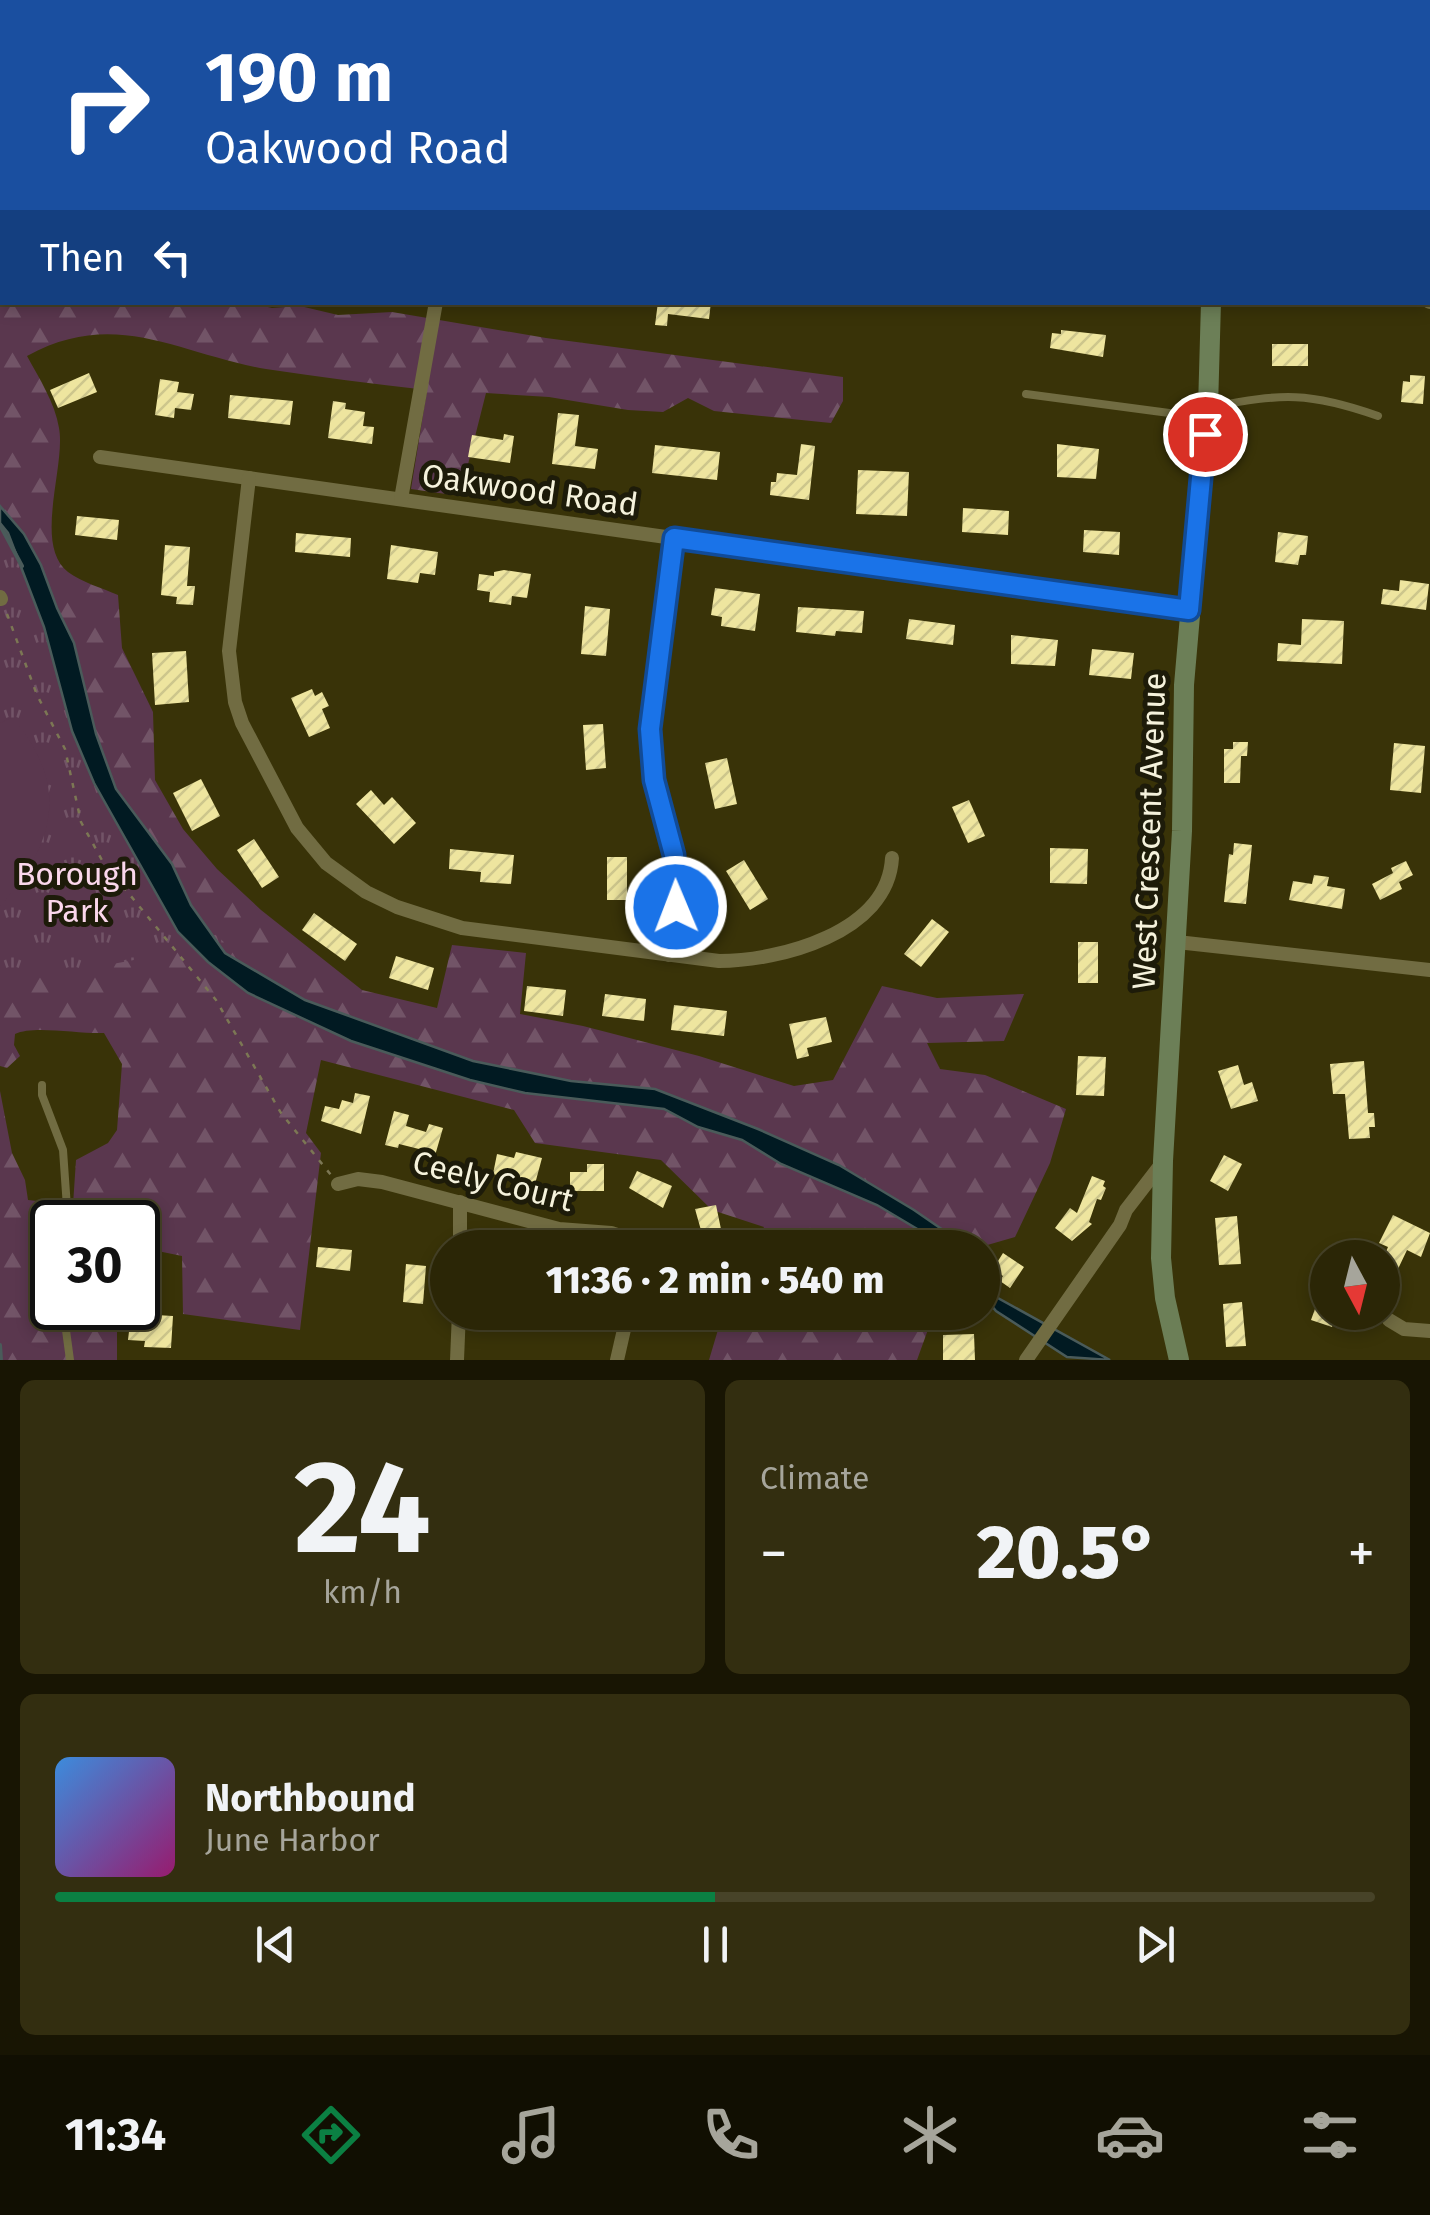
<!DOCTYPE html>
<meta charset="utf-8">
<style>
:root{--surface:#2b2606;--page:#332e10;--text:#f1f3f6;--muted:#a6a59b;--line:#474328;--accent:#0b8043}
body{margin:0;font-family:"Fira Sans",sans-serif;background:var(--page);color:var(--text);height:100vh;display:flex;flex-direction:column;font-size:38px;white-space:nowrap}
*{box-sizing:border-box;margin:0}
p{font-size:32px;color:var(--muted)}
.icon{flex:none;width:55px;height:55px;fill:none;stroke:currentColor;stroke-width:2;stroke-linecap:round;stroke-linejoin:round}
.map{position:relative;height:1360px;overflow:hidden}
.sheet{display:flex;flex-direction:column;gap:20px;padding:20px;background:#181503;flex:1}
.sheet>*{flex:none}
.hud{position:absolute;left:0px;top:0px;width:1430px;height:305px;box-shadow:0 5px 15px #0003,0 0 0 2px var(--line);background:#1a4fa0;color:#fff;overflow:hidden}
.needle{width:65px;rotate:173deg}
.fabs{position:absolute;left:1310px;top:1240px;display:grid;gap:20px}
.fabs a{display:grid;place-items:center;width:90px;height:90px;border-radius:50%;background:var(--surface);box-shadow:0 5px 15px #0003,0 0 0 2px var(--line);font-size:50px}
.speed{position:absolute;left:30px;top:1200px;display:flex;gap:20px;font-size:50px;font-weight:700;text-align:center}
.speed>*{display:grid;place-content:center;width:130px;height:130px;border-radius:50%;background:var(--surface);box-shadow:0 5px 15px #0003,0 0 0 2px var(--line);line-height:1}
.speed .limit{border:5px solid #111;border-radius:15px;background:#fff;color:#111}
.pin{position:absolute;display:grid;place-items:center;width:85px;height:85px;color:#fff;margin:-42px;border:5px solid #fff;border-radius:50%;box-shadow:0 2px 10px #0007}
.me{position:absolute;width:110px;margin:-55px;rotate:359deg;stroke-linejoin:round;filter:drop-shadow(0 0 8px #0008)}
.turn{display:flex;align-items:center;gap:35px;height:210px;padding:0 40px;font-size:45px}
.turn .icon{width:130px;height:130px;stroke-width:2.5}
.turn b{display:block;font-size:70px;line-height:85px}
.then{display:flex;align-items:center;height:95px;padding:0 40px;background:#0003;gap:20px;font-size:38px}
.big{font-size:75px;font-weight:800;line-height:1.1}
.sheet .tile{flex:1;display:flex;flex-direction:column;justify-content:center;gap:15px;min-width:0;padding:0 35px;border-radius:15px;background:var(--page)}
.sheet .dial{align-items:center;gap:0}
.dial b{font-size:130px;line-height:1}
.song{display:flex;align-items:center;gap:30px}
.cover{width:120px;height:120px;border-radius:15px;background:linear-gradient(135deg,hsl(210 70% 55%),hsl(320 70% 35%))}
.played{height:10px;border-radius:5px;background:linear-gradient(90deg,var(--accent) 50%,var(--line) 50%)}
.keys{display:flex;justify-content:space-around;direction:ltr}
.heat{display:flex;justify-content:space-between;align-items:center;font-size:55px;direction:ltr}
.sheet .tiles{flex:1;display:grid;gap:20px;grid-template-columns:1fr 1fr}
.tile:last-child{grid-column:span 2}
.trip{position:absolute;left:430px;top:1230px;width:570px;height:100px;border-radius:50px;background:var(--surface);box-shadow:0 5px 15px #0003,0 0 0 2px var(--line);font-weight:800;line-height:100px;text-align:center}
.dock{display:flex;height:160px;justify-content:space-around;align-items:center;background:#110f02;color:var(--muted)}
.dock .icon{width:70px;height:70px}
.dock .selected{color:var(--accent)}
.dock b{font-size:45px;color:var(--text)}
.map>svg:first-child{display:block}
.forest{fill:url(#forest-firs)}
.park{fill:url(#park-tufts)}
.garden{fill:#5a374e}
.water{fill:#011a22;stroke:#4a5b5a;stroke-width:2.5}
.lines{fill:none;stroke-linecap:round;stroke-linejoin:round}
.stream{stroke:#4a5b5a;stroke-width:4}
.building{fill:url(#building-hatch)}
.path{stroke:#7c7754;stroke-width:2.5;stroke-dasharray:5 8;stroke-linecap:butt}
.lane{stroke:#716c42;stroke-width:8}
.street{stroke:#716c42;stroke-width:14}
.secondary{stroke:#6c7f57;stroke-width:20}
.route-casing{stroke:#114b97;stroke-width:25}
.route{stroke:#1a73e8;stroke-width:18}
.labels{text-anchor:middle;stroke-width:10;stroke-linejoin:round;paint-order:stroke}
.street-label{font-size:32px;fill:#f5f2dc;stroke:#1d1b09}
.park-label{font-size:32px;fill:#fbd7ec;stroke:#1d1b09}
</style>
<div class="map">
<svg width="1430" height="1360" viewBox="0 0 1430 1360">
<defs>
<pattern id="forest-firs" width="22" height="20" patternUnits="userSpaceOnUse" patternTransform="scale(2.5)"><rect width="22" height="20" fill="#5a374e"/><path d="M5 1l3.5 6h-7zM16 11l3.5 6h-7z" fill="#725467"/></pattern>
<pattern id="park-tufts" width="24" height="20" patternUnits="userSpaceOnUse" patternTransform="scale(2.5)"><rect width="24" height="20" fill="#5a374e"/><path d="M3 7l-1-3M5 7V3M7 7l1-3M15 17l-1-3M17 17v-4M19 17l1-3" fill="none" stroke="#725467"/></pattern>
<pattern id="building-hatch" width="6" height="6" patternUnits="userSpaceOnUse" patternTransform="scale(2.5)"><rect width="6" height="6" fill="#eee59f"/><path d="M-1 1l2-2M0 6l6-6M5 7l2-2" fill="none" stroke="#cdc68c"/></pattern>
</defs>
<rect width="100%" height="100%" fill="#393308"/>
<g class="forest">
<path d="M 0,0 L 508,2 L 2,2 L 2,302 L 246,302 L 272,308 L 300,306 L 338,315 L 392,312 L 546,338 L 843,377 L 843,401 L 831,423 L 714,411 L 688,398 L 663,412 L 628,410 L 549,397 L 486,393 L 460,496 L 411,489 L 427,390 C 373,384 319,377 266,369 C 178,354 116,307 27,356 C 39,378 55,403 59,428 C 66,466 33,545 68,572 C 81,582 102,588 118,595 L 122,648 L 153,712 L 155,780 L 183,829 L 217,869 L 261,910 L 362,990 L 437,1008 L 452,945 L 526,953 L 520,1014 L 583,1026 L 699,1056 L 794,1086 L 833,1080 L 882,986 L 937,998 L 1024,994 L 1004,1041 L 927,1043 L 940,1069 L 985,1075 L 1066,1109 L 1050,1163 L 1015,1237 L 977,1248 L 754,1247 L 764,1227 L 712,1210 L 661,1160 L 535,1143 L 514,1110 L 321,1060 L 306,1133 L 321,1153 L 300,1330 L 183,1314 L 182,1256 L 148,1249 L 138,1253 L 138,1222 L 52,1222 L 52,1308 L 117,1308 L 117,1360 L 0,1360 L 0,1091 L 12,1153 L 25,1180 L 28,1200 L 73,1205 L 76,1160 L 108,1143 L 117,1130 L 122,1064 L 104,1033 C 79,1034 33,1025 15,1034 L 14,1045 L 20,1056 L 7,1068 L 0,1066 Z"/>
<polygon points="723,1313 723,1312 934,1313 917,1360 709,1360"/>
</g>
<polygon class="park" points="0,498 23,543 77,729 179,903 225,943 0,985"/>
<path class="garden" d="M 11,718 C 23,728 31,742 38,756 C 66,813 38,863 0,906 L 0,723 Z"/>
<g class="water">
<polygon points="0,506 24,534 41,565 57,608 74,643 96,734 116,789 172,864 191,905 225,953 305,1000 473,1061 571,1081 655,1089 758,1129 839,1165 914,1210 956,1239 962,1247 942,1247 934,1239 877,1205 781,1164 742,1140 698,1127 664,1109 525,1093 470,1080 351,1041 248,993 208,962 178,932 94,783 72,731 44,627 8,533 0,523"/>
<polygon points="982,1276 998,1298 1110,1360 1067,1357 996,1311 983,1295"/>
</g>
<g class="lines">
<g class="stream">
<polyline points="0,122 2,118"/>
<polyline points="0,525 22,566"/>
<polyline points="0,1345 1,1360"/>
</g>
</g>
<g class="building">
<polygon points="658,302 711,302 709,319 668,314 667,326 655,325"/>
<polygon points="1061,330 1106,335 1103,357 1050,348 1052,333 1061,334"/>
<rect x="1272" y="344" width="36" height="22"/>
<polygon points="89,373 97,392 58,408 50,390"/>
<polygon points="1410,375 1425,376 1423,404 1401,402 1403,381 1410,382"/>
<polygon points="160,379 179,382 177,392 194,394 191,410 175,408 174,418 155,415"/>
<polygon points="230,395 293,401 290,425 228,418"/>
<polygon points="333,401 346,403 345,409 365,412 363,426 374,427 372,444 328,438"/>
<polygon points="558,413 579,415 575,446 598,449 595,469 552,464"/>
<polygon points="504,434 514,436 510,463 468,457 472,435 503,440"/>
<polygon points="801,444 815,446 809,500 770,495 771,482 776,482 777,473 797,475"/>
<polygon points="1057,444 1099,449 1096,479 1057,477"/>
<polygon points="655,445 720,452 717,480 652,473"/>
<polygon points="858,470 909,472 907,516 856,514"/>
<polygon points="963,508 1009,511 1008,535 962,532"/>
<polygon points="77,516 119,520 117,540 75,535"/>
<polygon points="1084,530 1120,532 1119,555 1083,552"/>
<polygon points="1278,532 1308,536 1306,555 1300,555 1298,565 1275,562"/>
<polygon points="296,533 351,538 350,557 295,552"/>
<polygon points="165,545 190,547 187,586 195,586 193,605 176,604 177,597 161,595"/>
<polygon points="391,545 438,552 435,575 420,573 418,583 387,579"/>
<polygon points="504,570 531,574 527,598 512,596 511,605 489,602 490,592 477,590 479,574 494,576 494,572"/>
<polygon points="1400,580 1429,584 1426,610 1381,604 1383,589 1399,591"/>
<polygon points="715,588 760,594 755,631 721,626 722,617 711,615"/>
<polygon points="585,606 610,609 606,656 581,654"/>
<polygon points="798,607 864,611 862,633 836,631 835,636 796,632"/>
<polygon points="909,619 955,625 953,645 906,639"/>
<polygon points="1302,619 1344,621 1342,664 1277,661 1278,643 1301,645"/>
<polygon points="1011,635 1058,640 1055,666 1011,664"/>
<polygon points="1092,649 1134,653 1131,679 1089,675"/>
<polygon points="186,651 189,702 155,705 152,653"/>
<polygon points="312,689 315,696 322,692 329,706 322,709 330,728 309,737 291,698"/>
<polygon points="603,724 606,768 586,770 583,725"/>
<polygon points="1233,742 1248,742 1247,756 1241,756 1240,783 1224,783 1224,749 1233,749"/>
<polygon points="1394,743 1425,746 1421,793 1390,790"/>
<polygon points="727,758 737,804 715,809 705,763"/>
<polygon points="201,779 220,816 192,831 173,793"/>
<polygon points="371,790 384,805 392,797 416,823 394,844 356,804"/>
<polygon points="969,800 985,836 968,843 952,807"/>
<polygon points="254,839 279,877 262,888 237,850"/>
<polygon points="1234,843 1252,845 1246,904 1224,902 1229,854 1233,855"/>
<polygon points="1050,848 1088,849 1087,884 1050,883"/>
<polygon points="450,849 514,855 511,884 480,882 481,872 449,869"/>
<rect x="607" y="857" width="20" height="43"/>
<polygon points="744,860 768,899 750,910 726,871"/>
<polygon points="1406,861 1413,875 1399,882 1402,889 1380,900 1372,884 1393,873 1391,868"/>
<polygon points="1314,875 1329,877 1327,886 1345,889 1342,909 1289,900 1293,881 1312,884"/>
<polygon points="314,913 357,944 345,961 302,930"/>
<polygon points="932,919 949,932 921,967 904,954"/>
<rect x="1078" y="942" width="20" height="41"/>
<polygon points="396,956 434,968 428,990 389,978"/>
<polygon points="527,986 566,990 563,1016 524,1011"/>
<polygon points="605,994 646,999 644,1021 602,1016"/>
<polygon points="674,1005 727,1011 724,1036 671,1030"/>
<polygon points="826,1017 832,1042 807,1048 809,1056 797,1059 789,1024"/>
<polygon points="1078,1056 1106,1057 1104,1096 1076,1095"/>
<polygon points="1364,1061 1368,1113 1374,1113 1375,1127 1369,1127 1370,1138 1349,1139 1345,1094 1333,1094 1330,1064"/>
<polygon points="1238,1065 1244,1085 1252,1082 1258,1101 1231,1109 1218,1071"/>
<polygon points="355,1093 370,1096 361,1134 321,1121 325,1106 339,1109 342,1100 353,1103"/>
<polygon points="394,1111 409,1115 406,1126 426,1132 429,1124 443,1128 434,1159 421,1155 423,1150 399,1144 398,1148 385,1145"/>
<polygon points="516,1152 542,1158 535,1184 493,1174 497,1154 514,1158"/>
<polygon points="1224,1155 1242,1164 1228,1191 1210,1181"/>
<polygon points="587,1164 604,1164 604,1191 570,1191 570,1172 587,1172"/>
<polygon points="637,1171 672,1186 663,1208 629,1188"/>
<polygon points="1092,1176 1105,1181 1103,1186 1106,1188 1101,1200 1097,1199 1089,1222 1092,1224 1072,1241 1055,1228 1070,1208 1077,1213"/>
<polygon points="716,1205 722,1234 718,1235 720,1248 706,1248 695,1209"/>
<polygon points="1393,1215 1430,1233 1421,1257 1407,1250 1398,1269 1382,1261 1388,1247 1379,1243"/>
<polygon points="1237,1216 1241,1264 1219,1265 1215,1218"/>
<polygon points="318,1247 352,1250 350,1271 316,1267"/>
<polygon points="1003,1253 1024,1267 1010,1288 1000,1281 1003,1276 993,1269"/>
<polygon points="406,1264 426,1266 423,1304 403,1302"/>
<polygon points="1326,1278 1328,1312 1337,1312 1332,1327 1311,1320"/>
<polygon points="1242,1302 1246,1346 1226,1347 1223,1304"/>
<polygon points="156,1315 173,1316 171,1348 144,1347 145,1341 128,1340 130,1323 155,1324"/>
<polygon points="974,1334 975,1360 943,1360 943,1335"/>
</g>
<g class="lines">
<polyline class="path" points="7,614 37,695 65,749 81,822 103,862 216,1000 281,1113 331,1175"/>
<g class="lane">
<polyline points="1026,394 1207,418"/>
<path d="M 1212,407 C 1282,393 1310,392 1378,416"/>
<polyline points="42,1085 42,1095 63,1150 68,1222"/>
<polyline points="63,1308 70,1360"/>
</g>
<g class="street">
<polyline points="625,0 643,2"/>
<polyline points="1428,108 1430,109"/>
<polyline points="1428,301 1430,302"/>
<polyline points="100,457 1189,611"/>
<path d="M 249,478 L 229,651 L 235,702 L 242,723 L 297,828 L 326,863 L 366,892 L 397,907 L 462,928 L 719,961 C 779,961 888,933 892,858"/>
<polyline points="401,499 436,302"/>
<polyline points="0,597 1,599"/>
<polyline points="1177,942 1430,970"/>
<polyline points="669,955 675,907 674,855 654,780 650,729 674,538"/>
<polyline points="338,1184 358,1179 382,1182 559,1229 611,1233 620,1236 630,1248"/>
<polyline points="460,1248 460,1202"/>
<polyline points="1389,1320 1404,1329 1430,1331"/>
<polyline points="457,1360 459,1312"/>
<polyline points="617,1360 628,1312"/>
<polyline points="1026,1360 1120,1225 1126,1210 1163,1162"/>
</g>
<g class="secondary">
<polyline points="1208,0 1208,2"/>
<polyline points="1179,1360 1165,1298 1161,1258 1163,1161 1182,831 1184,685 1208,408 1211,302"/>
</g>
</g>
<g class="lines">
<defs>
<polyline id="route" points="676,907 674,855 654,780 650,729 674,538 1189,610 1205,434"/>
</defs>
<use href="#route" class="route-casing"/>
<use href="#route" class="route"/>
</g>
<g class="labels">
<g class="street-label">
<text transform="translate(530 490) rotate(8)" y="11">Oakwood Road</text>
<text transform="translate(1149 831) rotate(-88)" y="11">West Crescent Avenue</text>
<text transform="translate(493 1181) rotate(14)" y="11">Ceely Court</text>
</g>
<g class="park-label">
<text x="77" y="885">Borough<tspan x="77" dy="37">Park</tspan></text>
</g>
</g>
</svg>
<div class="fabs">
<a><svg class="needle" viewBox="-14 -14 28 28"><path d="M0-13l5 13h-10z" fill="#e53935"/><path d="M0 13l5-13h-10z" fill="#a6a59b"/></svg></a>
</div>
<div class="speed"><div class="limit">30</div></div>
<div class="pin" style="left:1205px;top:434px;background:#d93025"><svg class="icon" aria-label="arrive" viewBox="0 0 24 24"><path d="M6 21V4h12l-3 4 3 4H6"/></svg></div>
<svg class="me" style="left:676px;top:907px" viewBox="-20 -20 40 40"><circle r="17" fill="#1a73e8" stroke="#fff" stroke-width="3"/><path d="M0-11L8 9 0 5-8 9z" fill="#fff"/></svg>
<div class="trip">11:36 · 2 min · 540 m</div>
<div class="hud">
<div class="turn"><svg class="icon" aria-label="right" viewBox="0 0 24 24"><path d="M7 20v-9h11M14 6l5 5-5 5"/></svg><div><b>190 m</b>Oakwood Road</div></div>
<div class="then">Then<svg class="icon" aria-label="left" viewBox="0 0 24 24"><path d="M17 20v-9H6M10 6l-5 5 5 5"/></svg></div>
</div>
</div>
<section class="sheet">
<div class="tiles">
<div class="tile dial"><b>24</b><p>km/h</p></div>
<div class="tile"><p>Climate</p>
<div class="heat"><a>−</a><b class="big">20.5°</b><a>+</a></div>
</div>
<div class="tile">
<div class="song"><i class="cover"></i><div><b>Northbound</b><p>June Harbor</p></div></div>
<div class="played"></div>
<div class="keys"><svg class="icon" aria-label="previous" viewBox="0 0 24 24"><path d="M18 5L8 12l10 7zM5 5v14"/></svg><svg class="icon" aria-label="pause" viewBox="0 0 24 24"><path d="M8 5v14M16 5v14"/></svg><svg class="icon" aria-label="next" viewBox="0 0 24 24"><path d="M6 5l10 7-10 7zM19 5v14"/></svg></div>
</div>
</div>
</section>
<nav class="dock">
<b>11:34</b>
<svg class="icon selected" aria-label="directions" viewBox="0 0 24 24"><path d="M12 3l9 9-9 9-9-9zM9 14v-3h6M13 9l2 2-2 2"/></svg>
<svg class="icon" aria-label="music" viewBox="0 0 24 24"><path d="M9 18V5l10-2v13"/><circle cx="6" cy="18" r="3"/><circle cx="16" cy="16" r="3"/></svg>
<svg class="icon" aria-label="phone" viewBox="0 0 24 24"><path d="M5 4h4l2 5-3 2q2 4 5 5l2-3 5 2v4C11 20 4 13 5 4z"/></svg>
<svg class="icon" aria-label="climate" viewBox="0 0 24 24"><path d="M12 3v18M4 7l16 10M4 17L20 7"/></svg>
<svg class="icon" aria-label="car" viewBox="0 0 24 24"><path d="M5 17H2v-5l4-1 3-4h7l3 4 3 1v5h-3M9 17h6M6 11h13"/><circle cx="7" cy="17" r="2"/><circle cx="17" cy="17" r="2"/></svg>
<svg class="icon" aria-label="filters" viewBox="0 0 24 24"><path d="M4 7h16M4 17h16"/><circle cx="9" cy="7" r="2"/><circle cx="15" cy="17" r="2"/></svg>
</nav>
